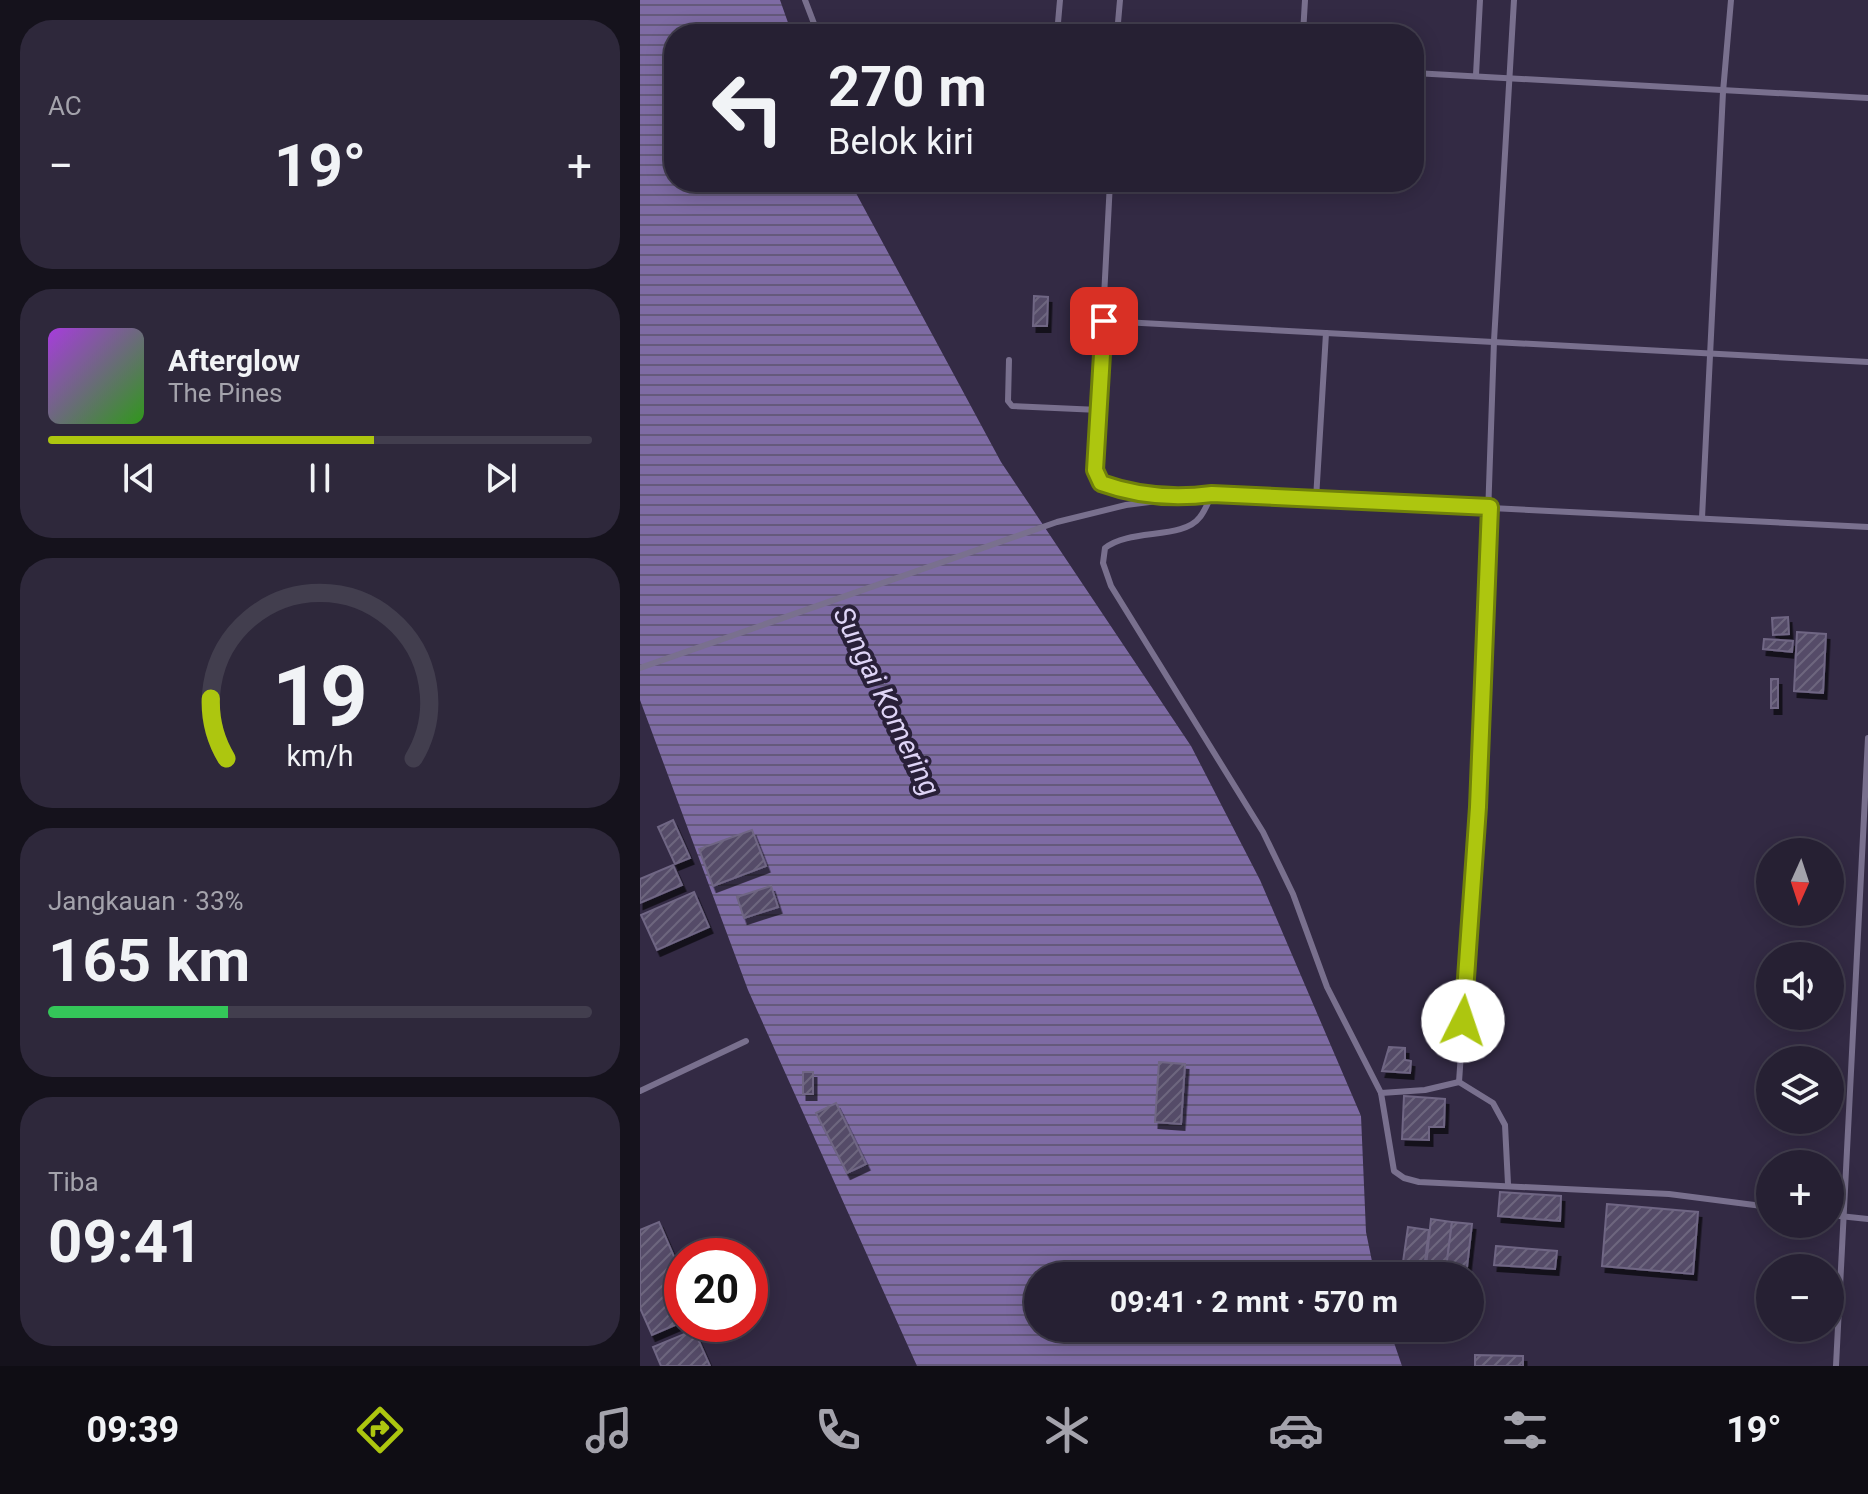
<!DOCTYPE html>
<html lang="id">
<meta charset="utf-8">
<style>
:root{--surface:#262033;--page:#2e283b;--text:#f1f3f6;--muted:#a4a3ac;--line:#423e4e;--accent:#adc60f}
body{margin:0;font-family:Roboto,sans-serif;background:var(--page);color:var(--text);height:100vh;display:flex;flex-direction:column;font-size:30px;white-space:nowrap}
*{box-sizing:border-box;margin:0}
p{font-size:26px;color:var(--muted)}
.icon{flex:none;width:44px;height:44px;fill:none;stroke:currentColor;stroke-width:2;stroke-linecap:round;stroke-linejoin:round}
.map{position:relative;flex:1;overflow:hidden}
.details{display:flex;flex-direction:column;gap:20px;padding:20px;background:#15121c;width:640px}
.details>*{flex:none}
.banner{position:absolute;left:24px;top:24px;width:760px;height:168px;border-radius:32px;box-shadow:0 4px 20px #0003,0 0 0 2px var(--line);background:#262033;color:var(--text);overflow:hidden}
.needle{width:52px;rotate:183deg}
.buttons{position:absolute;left:1116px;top:838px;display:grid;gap:16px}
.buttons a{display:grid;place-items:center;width:88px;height:88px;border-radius:50%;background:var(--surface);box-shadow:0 4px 20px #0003,0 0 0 2px var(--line);font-size:40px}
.speed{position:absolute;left:24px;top:1238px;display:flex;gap:16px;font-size:40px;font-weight:700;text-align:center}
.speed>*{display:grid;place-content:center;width:104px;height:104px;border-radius:50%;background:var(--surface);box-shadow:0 4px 20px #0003,0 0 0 2px var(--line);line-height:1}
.speed .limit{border:12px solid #d22;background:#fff;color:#111}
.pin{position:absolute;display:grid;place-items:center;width:68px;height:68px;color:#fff;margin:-34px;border-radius:16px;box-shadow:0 4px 12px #0006}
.me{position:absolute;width:88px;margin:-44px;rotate:4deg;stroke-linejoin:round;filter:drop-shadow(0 0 6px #0008)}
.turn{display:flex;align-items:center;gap:28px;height:168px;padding:0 32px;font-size:36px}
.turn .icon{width:104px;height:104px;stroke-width:2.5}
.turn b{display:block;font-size:56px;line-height:68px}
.big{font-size:60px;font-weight:700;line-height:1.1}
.details .card{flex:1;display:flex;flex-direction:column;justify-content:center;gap:12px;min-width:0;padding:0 28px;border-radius:32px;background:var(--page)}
.details .dial{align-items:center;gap:0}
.dial svg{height:208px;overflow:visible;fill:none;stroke:var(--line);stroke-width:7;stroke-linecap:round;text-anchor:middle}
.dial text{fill:var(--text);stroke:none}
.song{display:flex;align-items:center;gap:24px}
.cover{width:96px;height:96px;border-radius:12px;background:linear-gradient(135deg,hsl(280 70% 55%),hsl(110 70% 35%))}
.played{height:8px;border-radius:4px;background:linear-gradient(90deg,var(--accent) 60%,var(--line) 60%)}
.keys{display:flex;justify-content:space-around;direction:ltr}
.heat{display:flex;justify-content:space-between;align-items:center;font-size:44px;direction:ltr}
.charge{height:12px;border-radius:6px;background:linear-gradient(90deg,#34c759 33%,var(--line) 0)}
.trip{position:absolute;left:384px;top:1262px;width:460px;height:80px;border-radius:40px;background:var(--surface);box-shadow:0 4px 20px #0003,0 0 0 2px var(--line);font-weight:700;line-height:80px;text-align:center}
.tabs{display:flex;height:128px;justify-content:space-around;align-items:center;background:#0f0d14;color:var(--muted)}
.tabs .icon{width:56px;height:56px}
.tabs .on{color:var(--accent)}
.tabs b{font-size:36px;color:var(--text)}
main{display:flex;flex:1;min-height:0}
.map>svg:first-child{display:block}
.water{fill:url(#water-rules)}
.building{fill:url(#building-hatch);stroke:#6f6684;stroke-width:2;filter:url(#shadow)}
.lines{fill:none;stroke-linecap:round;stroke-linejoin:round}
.service{stroke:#79708e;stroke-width:6}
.route-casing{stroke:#70810a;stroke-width:20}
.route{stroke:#adc60f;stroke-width:14}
.labels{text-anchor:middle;stroke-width:8;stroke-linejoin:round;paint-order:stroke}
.water-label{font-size:28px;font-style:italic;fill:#ded4f6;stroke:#292039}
</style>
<main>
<section class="details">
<div class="card"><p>AC</p>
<div class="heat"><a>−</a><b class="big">19°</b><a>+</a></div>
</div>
<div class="card">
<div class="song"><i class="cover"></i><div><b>Afterglow</b><p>The Pines</p></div></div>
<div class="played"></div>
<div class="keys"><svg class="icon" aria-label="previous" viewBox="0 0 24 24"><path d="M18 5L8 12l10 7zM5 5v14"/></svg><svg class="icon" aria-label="pause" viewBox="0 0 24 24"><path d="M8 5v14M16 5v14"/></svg><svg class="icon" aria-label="next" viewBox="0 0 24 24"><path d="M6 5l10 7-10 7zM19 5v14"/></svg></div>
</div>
<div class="card dial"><svg viewBox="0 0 100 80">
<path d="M14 69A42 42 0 1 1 86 69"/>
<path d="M14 69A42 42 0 0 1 8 46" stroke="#adc60f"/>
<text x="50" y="56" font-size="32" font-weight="700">19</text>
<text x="50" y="72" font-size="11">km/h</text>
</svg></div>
<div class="card"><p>Jangkauan · 33%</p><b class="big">165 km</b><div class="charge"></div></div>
<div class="card"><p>Tiba</p><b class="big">09:41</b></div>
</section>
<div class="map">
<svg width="1228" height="1366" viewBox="0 0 1228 1366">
<defs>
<pattern id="water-rules" width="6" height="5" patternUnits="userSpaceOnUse" patternTransform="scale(2)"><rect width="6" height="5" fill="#7e6ba4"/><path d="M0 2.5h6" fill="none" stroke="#655a7c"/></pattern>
<pattern id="building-hatch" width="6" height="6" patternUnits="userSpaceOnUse" patternTransform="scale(2)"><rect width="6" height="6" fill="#554c68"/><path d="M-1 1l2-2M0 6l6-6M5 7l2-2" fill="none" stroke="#6e667e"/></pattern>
<filter id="shadow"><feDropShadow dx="3.5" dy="6" stdDeviation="0" flood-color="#0009"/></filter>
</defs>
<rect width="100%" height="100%" fill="#332a44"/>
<polygon class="water" points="0,0 140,0 152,34 34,34 34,182 210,182 361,462 551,746 620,880 721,1116 726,1232 735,1276 398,1276 398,1328 749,1328 762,1366 277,1366 108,990 0,700"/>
<g class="building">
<polygon points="394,296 408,297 407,326 393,326"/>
<polygon points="1148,617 1149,634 1133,635 1132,618"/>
<polygon points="1157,632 1186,634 1183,693 1154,691"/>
<polygon points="1124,639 1153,641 1152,652 1123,649"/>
<rect x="1131" y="679" width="7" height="29"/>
<polygon points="33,820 50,858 35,864 18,827"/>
<polygon points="112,830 126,866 73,886 59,849"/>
<polygon points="33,865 42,885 0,903 0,879"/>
<polygon points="131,886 138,907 104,918 97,897"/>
<polygon points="54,892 69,927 17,950 1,915"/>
<polygon points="749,1047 765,1048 765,1060 771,1061 770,1073 742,1071"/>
<polygon points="519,1062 545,1064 541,1124 515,1122"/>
<rect x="163" y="1072" width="10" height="22"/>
<polygon points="764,1096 805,1099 804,1127 789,1127 789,1140 762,1139"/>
<polygon points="196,1103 226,1164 207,1173 176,1113"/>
<polygon points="860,1192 921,1196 920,1221 858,1216"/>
<polygon points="967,1204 1058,1212 1053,1274 962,1266"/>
<polygon points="791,1219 812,1222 805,1276 785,1276"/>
<polygon points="19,1222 42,1275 42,1322 12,1335 0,1308 0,1230"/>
<polygon points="812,1222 832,1224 826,1276 805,1276"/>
<polygon points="768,1227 789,1230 783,1276 761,1276"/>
<polygon points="856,1246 917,1251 915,1269 854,1265"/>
<polygon points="54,1330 70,1366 21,1366 13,1347"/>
<polygon points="835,1355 883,1356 883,1366 835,1366"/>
</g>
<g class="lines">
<g class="service">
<polyline points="165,0 178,34"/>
<polyline points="417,34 420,0"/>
<polyline points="477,34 480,0"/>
<polyline points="663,34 665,0"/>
<polyline points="774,73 1228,98"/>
<polyline points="836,75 840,0"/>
<polyline points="470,182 455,470 461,483 481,490 531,497"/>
<polyline points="464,321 1228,362"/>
<polyline points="369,360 368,401 372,406 459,410"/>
<path d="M 572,494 C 568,502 565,511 560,517 C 543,540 490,528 465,548 L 463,563 L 471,586 L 623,832 L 653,894 L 687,987 L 741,1093 L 754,1171 L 764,1178 L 779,1182 L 1029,1194 L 1130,1207"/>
<polyline points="676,499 686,333"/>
<polyline points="1062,518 1083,92 1091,0"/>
<polyline points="0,668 417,522 486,505 572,494 1228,527"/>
<polyline points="0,1091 106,1041"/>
<polyline points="741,1093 785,1090 819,1082"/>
<polyline points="868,1184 865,1125 853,1103 819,1082 838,807 854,341 874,0"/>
<polyline points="1190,1215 1228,1219"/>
<polyline points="1196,1366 1228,738"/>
</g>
</g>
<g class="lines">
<defs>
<path id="route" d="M 464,321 L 455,470 L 461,483 C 497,496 534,499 572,494 L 850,507 L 838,807 L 823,1021"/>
</defs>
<use href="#route" class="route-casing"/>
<use href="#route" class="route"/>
</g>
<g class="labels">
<g class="water-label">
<text transform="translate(247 701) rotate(64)" y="10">Sungai Komering</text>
</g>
</g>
</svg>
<div class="buttons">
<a><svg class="needle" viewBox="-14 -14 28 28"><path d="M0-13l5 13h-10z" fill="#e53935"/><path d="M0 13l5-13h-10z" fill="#a4a3ac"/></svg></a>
<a><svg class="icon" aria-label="sound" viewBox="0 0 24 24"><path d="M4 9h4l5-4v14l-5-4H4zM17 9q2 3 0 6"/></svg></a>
<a><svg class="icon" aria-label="layers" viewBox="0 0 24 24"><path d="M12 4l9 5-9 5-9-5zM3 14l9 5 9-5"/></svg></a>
<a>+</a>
<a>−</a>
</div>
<div class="speed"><div class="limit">20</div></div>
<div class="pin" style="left:464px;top:321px;background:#d93025"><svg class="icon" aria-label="arrive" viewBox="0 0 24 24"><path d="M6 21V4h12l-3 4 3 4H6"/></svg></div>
<svg class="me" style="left:823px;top:1021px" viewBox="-20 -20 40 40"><circle r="19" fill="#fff"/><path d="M0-13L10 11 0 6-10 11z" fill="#adc60f"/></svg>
<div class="trip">09:41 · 2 mnt · 570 m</div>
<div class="banner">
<div class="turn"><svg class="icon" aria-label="left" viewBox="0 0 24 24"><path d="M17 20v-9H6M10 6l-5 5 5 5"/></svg><div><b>270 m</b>Belok kiri</div></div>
</div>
</div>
</main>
<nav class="tabs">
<b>09:39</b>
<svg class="icon on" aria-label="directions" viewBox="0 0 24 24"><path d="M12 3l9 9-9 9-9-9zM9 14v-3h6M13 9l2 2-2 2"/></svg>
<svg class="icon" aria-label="music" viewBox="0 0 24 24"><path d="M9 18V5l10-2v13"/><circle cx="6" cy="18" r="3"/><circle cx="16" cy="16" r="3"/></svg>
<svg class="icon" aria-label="phone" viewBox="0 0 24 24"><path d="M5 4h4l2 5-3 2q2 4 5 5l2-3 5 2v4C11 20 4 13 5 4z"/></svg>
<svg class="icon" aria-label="climate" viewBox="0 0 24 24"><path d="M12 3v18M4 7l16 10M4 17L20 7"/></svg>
<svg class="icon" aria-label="car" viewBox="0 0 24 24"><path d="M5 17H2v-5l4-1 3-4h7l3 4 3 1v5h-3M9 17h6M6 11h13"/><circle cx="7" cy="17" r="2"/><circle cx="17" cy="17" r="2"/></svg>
<svg class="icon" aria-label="filters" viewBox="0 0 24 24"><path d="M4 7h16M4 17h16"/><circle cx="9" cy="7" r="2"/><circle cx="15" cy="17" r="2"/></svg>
<b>19°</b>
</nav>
